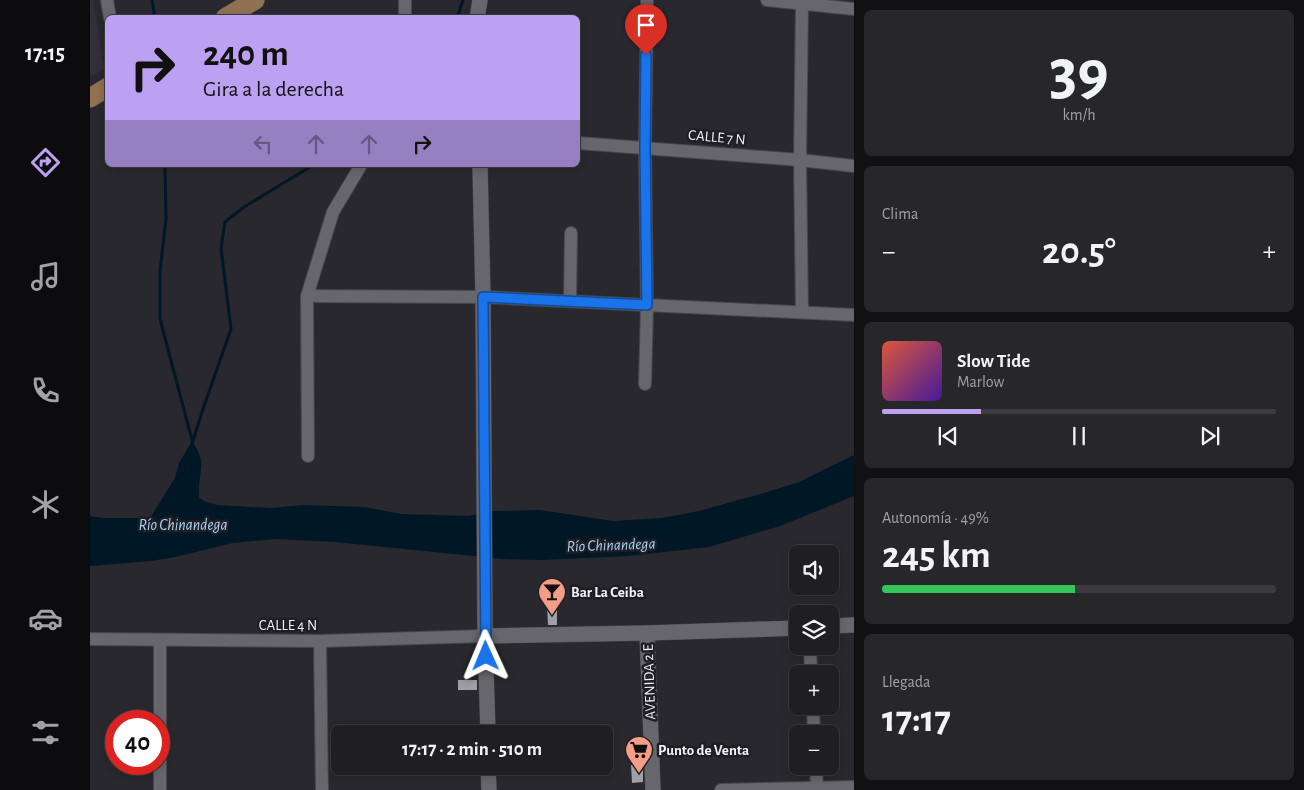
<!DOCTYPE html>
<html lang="es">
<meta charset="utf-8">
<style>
:root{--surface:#1f1e22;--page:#27272a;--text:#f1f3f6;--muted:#a1a2a5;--line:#3c3c40;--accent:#bca0f2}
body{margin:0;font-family:"Alegreya Sans",sans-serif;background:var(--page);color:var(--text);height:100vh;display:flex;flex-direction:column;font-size:19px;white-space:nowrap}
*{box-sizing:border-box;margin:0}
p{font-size:16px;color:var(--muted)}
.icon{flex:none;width:28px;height:28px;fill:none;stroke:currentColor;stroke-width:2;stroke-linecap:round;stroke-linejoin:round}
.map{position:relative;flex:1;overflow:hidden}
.sheet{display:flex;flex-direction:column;gap:10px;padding:10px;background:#111013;width:450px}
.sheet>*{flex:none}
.hud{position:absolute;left:15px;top:15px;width:475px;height:152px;border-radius:8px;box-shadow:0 2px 8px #0003,0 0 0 1px var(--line);background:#bca0f2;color:#111;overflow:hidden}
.tools{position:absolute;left:699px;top:545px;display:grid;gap:10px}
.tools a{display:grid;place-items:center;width:50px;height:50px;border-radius:8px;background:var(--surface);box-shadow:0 2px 8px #0003,0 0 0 1px var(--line);font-size:25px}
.speed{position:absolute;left:15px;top:710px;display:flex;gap:10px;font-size:25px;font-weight:700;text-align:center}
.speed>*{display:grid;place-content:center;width:65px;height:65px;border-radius:50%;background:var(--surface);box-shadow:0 2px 8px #0003,0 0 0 1px var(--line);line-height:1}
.speed .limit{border:8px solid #d22;background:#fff;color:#111}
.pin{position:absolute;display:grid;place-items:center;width:42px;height:42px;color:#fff;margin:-51px -21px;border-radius:50% 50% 50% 0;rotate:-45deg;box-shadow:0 0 5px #0007}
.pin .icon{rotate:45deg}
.me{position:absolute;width:55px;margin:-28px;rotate:359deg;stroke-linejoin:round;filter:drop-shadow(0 0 4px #0008)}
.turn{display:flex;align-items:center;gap:18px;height:105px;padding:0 15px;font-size:22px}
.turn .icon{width:65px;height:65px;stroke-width:2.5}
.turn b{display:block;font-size:35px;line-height:42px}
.lanes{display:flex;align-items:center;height:48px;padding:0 15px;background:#0003;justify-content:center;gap:25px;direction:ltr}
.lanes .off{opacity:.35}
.big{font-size:38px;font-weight:700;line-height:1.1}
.sheet .tile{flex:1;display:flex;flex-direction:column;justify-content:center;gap:8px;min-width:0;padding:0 18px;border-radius:8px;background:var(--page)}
.sheet .dial{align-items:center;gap:0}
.dial b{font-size:65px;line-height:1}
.song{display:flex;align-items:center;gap:15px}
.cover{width:60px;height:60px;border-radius:8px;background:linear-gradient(135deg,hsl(10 70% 55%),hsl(260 70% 35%))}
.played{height:5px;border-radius:2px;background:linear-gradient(90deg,var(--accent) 25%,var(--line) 25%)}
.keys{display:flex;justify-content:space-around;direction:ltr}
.heat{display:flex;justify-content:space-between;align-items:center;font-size:28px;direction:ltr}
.charge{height:8px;border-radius:4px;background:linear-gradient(90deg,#34c759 49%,var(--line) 0)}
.trip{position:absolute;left:241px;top:725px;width:282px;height:50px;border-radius:8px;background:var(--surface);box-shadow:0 2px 8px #0003,0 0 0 1px var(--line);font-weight:700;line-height:50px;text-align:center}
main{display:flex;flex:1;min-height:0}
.dock{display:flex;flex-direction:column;width:90px;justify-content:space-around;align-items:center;background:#0c0c0e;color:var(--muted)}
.dock .icon{width:35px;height:35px}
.dock .current{color:var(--accent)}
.dock b{font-size:22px;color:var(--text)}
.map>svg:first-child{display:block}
.built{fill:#322f3b}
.water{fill:#001726}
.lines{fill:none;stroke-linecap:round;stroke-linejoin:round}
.stream{stroke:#001726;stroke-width:3}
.building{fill:#a09ea6}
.minor-casing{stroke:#48474c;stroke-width:14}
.tertiary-casing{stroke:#48474c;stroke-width:16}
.primary-casing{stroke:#48474c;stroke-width:20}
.minor{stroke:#67666d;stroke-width:12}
.tertiary{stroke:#67666d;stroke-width:15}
.primary{stroke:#907151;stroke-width:19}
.route-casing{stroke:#114b97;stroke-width:12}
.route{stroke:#1a73e8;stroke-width:9}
.labels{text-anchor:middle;stroke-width:5;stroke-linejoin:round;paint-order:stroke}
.street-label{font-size:15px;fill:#f3f2f6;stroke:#201e25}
.poi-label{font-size:15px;font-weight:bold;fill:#f3f2f6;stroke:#201e25;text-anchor:start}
.water-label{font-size:16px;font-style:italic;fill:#a4d5f7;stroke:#201e25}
</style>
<main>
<nav class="dock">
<b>17:15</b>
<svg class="icon current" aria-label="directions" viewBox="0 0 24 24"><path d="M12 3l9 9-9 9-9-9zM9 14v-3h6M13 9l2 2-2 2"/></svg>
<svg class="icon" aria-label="music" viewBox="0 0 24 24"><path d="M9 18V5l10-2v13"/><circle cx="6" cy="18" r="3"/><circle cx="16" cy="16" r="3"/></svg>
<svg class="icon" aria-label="phone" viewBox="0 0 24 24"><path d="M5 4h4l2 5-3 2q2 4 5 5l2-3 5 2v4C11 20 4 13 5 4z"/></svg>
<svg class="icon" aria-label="climate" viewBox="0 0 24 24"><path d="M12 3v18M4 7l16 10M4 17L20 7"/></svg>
<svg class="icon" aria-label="car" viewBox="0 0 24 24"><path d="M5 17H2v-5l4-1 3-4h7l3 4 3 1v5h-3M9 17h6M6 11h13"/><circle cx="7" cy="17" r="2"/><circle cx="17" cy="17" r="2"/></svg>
<svg class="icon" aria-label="filters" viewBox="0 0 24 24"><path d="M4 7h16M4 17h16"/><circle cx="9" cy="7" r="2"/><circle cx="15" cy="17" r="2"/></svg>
</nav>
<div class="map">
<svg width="764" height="790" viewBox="0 0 764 790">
<rect width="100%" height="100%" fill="#29282e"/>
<polygon class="built" points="0,0 3,0 14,69 0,77"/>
<path class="water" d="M 102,441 C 119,465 107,472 109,497 L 114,501 L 127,505 L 182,508 L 212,505 L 275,507 L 311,514 L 378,516 L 402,511 L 450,510 L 523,521 L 572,518 L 609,511 L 674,493 L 709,482 L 764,455 L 764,496 L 690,526 L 619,547 L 538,556 L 452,560 L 413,559 L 245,542 L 186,539 L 143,543 L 85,557 L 61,561 L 0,566 L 0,516 L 14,518 L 60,518 L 85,478 L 89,463 Z"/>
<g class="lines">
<g class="stream">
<polyline points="62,0 65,18"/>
<polyline points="367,18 373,0"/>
<polyline points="75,165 76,219 70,271 70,319 102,440"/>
<polyline points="102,444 114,406 141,329 131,248 135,222 154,207 223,165"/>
</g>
</g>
<g class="building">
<polygon points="467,605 467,625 458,625 457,606"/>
<rect x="368" y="680" width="19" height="10"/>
<polygon points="541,765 553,765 553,782 542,783"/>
</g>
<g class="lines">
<defs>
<g id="minor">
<polyline points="17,0 20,18"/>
<polyline points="315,0 315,18"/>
<polyline points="677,0 764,9"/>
<polyline points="712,4 710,160 712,311"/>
<polyline points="488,143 710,160 764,166"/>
<polyline points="217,296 393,297 764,315"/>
<polyline points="480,301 481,233"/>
<polyline points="555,384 557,305 555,148 557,0"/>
<polyline points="218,456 217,296 243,212 271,165"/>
<polyline points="0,639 230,641 395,636"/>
<polyline points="70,640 70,790"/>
<polyline points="230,641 232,790"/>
<polyline points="720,646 721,674"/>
<polyline points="723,706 724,734"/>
<polyline points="726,766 727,790"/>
<polyline points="631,790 764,787"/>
</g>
<g id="tertiary">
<polyline points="387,18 390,0"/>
<polyline points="390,165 393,297 395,636 398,734"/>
<polyline points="740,626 764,625"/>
<polyline points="557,633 563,790"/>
<polyline points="395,636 557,633 708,628"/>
<polyline points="398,766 399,790"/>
</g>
<g id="primary">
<polyline points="135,18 165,0"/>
<polyline points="0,98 18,87"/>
</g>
</defs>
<use href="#minor" class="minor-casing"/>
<use href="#tertiary" class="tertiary-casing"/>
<use href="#primary" class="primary-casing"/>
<use href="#minor" class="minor"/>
<use href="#tertiary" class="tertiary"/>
<use href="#primary" class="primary"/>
</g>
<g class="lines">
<defs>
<polyline id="route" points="396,656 393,297 557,305 555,148 556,55"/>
</defs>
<use href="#route" class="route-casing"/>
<use href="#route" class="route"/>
</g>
<defs>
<symbol id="bar-pin" viewBox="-11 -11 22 30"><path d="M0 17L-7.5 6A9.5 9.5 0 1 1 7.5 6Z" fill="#f49e88" stroke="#201e25"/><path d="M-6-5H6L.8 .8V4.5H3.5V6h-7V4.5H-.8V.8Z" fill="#111"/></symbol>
<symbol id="supermarket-pin" viewBox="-11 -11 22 30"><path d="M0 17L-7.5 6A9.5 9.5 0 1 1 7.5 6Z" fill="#f49e88" stroke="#201e25"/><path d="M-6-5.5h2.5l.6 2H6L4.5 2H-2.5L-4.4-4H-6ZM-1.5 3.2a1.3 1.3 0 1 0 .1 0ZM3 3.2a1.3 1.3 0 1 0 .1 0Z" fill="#111"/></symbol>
</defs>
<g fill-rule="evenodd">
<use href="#bar-pin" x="446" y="576" width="32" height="43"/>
<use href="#supermarket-pin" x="533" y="734" width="32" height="43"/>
</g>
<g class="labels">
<g class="street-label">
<text transform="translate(627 137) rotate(5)" y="5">CALLE 7 N</text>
<text x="198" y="630">CALLE 4 N</text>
<text transform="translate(559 682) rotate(-92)" y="5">AVENIDA 2 E</text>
</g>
<g class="poi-label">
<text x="481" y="597">Bar La Ceiba</text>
<text x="568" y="755">Punto de Venta</text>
</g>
<g class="water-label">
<text x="93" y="530">Río Chinandega</text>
<text transform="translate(521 544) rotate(-2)" y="6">Río Chinandega</text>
</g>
</g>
</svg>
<div class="tools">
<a><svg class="icon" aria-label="sound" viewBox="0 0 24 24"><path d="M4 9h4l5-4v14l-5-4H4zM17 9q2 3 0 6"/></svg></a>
<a><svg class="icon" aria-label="layers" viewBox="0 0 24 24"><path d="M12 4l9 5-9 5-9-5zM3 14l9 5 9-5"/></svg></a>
<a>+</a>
<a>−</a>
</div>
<div class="speed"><div class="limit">40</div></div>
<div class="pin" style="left:556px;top:55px;background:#d93025"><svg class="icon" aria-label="arrive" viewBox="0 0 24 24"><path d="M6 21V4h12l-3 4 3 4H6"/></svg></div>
<svg class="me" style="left:396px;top:656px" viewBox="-20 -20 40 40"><path d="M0-17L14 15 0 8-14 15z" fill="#1a73e8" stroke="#fff" stroke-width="4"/></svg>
<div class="trip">17:17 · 2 min · 510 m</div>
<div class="hud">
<div class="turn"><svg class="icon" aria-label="right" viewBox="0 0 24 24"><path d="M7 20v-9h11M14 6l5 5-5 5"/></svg><div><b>240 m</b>Gira a la derecha</div></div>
<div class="lanes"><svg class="icon off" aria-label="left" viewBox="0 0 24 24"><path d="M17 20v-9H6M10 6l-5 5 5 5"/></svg><svg class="icon off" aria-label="ahead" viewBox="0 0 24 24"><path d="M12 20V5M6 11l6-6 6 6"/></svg><svg class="icon off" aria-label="ahead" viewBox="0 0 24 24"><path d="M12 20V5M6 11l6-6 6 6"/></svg><svg class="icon" aria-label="right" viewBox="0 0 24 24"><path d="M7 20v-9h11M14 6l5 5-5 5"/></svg></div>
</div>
</div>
<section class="sheet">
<div class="tile dial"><b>39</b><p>km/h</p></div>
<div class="tile"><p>Clima</p>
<div class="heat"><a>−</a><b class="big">20.5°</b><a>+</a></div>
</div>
<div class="tile">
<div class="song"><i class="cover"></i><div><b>Slow Tide</b><p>Marlow</p></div></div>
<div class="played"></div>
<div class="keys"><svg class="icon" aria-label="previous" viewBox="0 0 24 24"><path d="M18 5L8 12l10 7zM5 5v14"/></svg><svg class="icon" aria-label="pause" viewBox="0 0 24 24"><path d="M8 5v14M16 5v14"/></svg><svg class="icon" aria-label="next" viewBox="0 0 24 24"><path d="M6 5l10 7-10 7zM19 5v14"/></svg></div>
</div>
<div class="tile"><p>Autonomía · 49%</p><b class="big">245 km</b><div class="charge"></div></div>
<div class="tile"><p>Llegada</p><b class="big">17:17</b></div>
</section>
</main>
